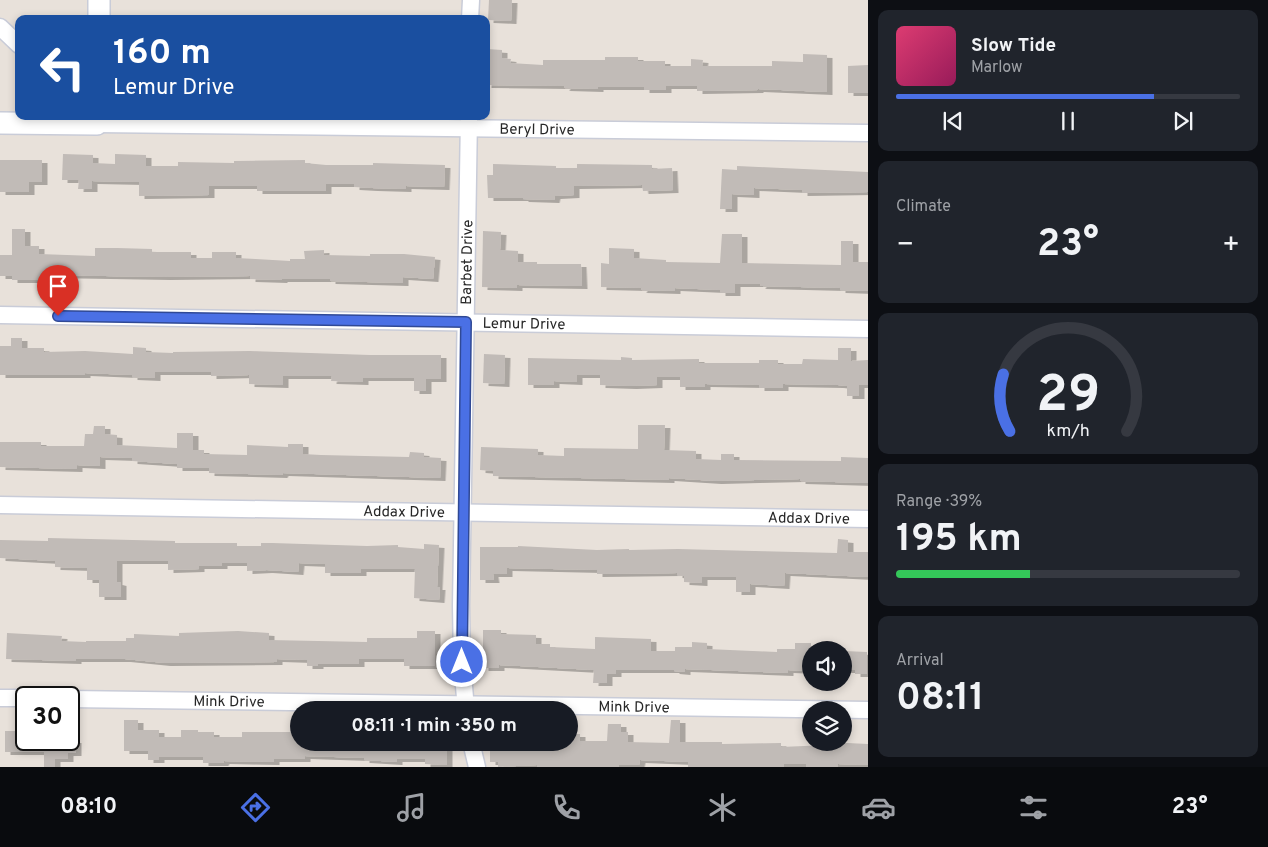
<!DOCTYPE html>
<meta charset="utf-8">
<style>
:root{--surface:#171b24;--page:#20242c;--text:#f1f3f6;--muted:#9ea1a6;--line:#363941;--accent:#4a70e5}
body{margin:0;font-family:Overpass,sans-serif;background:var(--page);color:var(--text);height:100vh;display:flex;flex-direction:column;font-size:19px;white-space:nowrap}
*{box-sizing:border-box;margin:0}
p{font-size:16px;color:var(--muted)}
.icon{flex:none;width:28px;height:28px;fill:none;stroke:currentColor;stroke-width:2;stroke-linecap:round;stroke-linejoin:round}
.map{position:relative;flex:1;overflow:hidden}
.drawer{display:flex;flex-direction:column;gap:10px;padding:10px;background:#0d0f14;width:400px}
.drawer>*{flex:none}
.top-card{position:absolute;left:15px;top:15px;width:475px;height:105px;border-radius:10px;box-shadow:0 2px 8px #0003;background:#1a4fa0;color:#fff;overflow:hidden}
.tools{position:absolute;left:802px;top:641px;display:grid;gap:10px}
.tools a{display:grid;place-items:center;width:50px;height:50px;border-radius:50%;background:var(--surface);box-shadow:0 2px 8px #0003;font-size:25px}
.speed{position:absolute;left:15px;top:686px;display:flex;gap:10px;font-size:25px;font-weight:700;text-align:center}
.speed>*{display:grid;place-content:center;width:65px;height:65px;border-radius:50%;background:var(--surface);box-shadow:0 2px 8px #0003;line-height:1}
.speed .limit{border:2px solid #111;border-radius:8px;background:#fff;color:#111}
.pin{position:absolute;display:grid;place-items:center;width:42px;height:42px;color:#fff;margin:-51px -21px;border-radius:50% 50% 50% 0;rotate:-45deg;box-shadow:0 0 5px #0007}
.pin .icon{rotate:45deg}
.me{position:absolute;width:55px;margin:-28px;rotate:0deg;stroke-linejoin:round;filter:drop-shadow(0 0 4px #0008)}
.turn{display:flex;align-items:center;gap:18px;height:105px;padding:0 15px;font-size:22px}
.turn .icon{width:65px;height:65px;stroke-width:2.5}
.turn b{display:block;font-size:35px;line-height:42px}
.big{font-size:38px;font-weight:700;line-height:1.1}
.drawer .card{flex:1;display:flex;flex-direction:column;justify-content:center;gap:8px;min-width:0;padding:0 18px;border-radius:10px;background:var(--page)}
.drawer .dial{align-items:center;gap:0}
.dial svg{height:130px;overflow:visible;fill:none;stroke:var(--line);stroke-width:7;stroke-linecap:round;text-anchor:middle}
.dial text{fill:var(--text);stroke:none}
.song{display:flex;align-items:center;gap:15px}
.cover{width:60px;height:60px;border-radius:8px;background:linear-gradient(135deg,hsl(340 70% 55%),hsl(330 70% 35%))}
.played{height:5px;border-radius:2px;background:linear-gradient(90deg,var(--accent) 75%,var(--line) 75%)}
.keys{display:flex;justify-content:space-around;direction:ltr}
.heat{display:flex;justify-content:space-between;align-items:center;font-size:28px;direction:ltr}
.charge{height:8px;border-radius:4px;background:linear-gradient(90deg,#34c759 39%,var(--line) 0)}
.trip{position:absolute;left:290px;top:701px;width:288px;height:50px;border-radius:25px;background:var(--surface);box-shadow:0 2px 8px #0003;font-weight:700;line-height:50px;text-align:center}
.tab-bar{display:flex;height:80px;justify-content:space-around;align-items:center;background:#090b0e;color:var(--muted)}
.tab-bar .icon{width:35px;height:35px}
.tab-bar .selected{color:var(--accent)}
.tab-bar b{font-size:22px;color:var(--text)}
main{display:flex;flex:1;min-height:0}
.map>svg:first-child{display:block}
.building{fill:#c1bbb7;filter:url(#shadow)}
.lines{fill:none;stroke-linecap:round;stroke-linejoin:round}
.minor-casing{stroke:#c9ccd8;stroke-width:19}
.tertiary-casing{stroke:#c9ccd8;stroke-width:24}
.minor{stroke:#fff;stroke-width:16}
.tertiary{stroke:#fff;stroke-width:21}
.route-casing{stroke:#304995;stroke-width:12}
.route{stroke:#4a70e5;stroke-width:9}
.labels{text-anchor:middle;stroke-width:5;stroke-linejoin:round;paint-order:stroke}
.street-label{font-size:15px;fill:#272727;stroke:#fff}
</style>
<main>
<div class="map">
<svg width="868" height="767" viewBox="0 0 868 767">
<defs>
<filter id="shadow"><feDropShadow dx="5.5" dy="3" stdDeviation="0" flood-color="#0004"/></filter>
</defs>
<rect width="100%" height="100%" fill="#e8e1da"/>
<g class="building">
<polygon points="489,0 512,0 511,21 488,20"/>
<polygon points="487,49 502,50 502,58 511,59 510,63 543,65 543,60 605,60 605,57 638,57 638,61 665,61 665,66 691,66 691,59 703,60 702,66 772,66 772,61 803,62 803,54 827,55 827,92 758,89 758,90 697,91 697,86 666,86 666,90 644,90 644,87 598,87 598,89 564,88 565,86 486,85"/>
<polygon points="868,65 868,93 848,93 848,66"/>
<polygon points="63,154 93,155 93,163 115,164 115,154 146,155 146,166 178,166 178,162 234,163 234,161 305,160 305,163 326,165 373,165 373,163 445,165 444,187 406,186 406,189 372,188 354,187 354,184 326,184 326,191 257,191 257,186 209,186 209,195 139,196 139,182 92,181 92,189 78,189 79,180 62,180"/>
<polygon points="0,160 42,160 42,182 29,182 29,192 0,192"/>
<polygon points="493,164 556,166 556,168 577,168 577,164 652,165 652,169 672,168 673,190 643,191 642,185 574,186 574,195 555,196 554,200 523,199 523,198 488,198 487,175 493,175"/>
<polygon points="737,166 868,172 868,192 802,193 802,190 754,188 754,195 732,194 732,209 720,209 722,169 737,170"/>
<polygon points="12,229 25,229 25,246 39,246 39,254 95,256 95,248 117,248 152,249 152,252 191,252 191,258 212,258 212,252 236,252 236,258 290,261 290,259 305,259 304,251 324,250 324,255 370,256 370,254 404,254 435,257 433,279 403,277 403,283 330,281 330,279 282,279 282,280 250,279 250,276 165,277 46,275 46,280 12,280 12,276 0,276 0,255 12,255"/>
<polygon points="483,231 501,232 500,250 518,251 518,262 537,262 537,264 581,264 582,286 517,285 517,288 482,287"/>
<polygon points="722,234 742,234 742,263 841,265 841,241 853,241 853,262 868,262 868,291 840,290 840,288 760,286 761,284 735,284 735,293 720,293 720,290 675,288 675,291 641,290 642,288 601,287 601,263 609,264 609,248 634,249 634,258 666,260 666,262 720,263"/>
<polygon points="11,338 22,338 22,348 44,348 44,352 85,351 133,354 133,347 146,348 146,352 173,353 173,352 250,351 370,355 441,355 441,379 426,379 426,391 414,391 414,378 363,378 363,382 331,381 332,376 283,376 283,385 249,384 249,375 211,376 211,372 155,372 155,378 132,377 132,375 85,373 85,375 0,375 0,346 11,346"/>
<polygon points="838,348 851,348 851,361 868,360 868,385 859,385 859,396 847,396 847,386 838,385 783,384 783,388 759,388 759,385 705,384 705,387 680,387 680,377 657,377 657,385 631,386 600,385 600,375 577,375 577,382 554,381 554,385 528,385 528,358 621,360 621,357 632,358 632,360 699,359 699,363 759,363 759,360 778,360 778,364 802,364 803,359 838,360"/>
<polygon points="484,354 505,355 504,384 483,383"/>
<polygon points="638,425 665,425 664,450 696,451 696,459 721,460 721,454 734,454 734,460 841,461 841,457 868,458 868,483 800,481 800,479 716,481 669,478 669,480 493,476 493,471 480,470 481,447 538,449 538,455 564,456 564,448 638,449"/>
<polygon points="94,426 105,426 105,434 117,435 117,445 177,448 177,433 193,433 193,450 204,450 204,454 247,455 247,445 288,447 288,444 303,444 303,454 321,455 409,457 410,452 424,453 424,457 441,458 440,478 283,473 282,475 209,473 209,468 177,468 177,464 132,461 132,458 100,457 100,466 77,465 77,469 0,467 0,442 41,442 41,446 84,446 85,434 93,434"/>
<polygon points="48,538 175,541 175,543 237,543 237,546 261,546 261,543 272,543 367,546 398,545 398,547 424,549 424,544 439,545 437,587 440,587 439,600 414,598 415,569 361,569 361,573 325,573 325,564 299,563 298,572 267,570 247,571 247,563 222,563 222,566 199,566 199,569 168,570 168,561 117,561 117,582 121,583 121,597 99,597 99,580 87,580 87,568 55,567 55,561 0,558 0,540 48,541"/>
<polygon points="838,539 848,540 848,552 868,552 868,577 785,573 784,586 750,584 750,592 736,592 736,577 702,577 702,583 684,582 684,576 677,575 677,573 597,574 597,570 507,568 507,574 493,574 494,580 480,580 480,547 518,547 518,546 597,550 629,549 629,550 678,549 837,553"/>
<polygon points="483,630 501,630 501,634 536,635 536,644 550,644 550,647 595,649 595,637 651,639 651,651 675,651 675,647 692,647 692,642 707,643 707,649 777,652 777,649 795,649 795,643 811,643 811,671 788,670 788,673 685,669 685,672 674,671 674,670 616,670 616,674 607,674 607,683 593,683 594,670 499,665 499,668 483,668"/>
<polygon points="238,631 269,633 269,640 367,642 367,638 417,638 417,631 435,631 435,666 404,666 404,659 359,659 359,664 318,664 318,666 307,666 307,660 277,659 277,662 165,663 125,659 76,659 76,661 6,659 7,633 62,636 61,641 86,642 86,641 126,641 126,638 134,638 134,634 179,636 179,633"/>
<polygon points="844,651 867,652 867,674 855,674 855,670 844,670"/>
<polygon points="124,720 138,720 138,730 159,730 159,737 181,737 181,730 198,730 198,732 214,732 214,737 242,737 242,732 299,732 299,742 447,742 447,765 425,764 425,759 397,759 397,762 364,760 364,758 305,756 305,759 274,759 274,762 224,761 223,763 203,763 203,757 159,757 159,760 148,760 148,751 124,751"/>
<polygon points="671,720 680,720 680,742 722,742 722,744 781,743 781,747 827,745 827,742 868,744 868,765 838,764 838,767 806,767 806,764 784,764 784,767 688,767 688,762 640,760 639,765 619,765 619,767 537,767 537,765 498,767 498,762 490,762 490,742 569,742 569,734 580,734 580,741 607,741 608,724 621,724 621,732 628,732 628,742 669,743"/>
<polygon points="5,731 18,731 18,735 26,735 26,740 76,740 76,753 68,753 68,759 55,759 55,767 44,767 44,752 5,752"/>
</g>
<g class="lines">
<defs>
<g id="minor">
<polyline points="470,19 471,0"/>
<polyline points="0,27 19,45"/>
<path id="s1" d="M 91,116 L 97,124 L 868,133"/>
<path id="s2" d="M 0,315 L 868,329"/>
<path id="s3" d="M 0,505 L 868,519"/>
<polyline points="0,698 26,698"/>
<path id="s4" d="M 69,699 L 868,710"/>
<path id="s5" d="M 466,710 L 462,662 L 461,606 L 469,116"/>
<polyline points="471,742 477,767"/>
</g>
<g id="tertiary">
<polyline points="99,19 99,0"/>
<polyline points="0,123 97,124 97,116"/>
</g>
</defs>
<use href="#minor" class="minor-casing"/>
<use href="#tertiary" class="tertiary-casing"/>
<use href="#minor" class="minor"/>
<use href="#tertiary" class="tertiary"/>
</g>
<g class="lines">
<defs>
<polyline id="route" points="58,316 466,322 462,662"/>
</defs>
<use href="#route" class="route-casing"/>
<use href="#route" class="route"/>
</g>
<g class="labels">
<g class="street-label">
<text dy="5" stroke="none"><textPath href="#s1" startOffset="450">Beryl Drive</textPath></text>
<text dy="5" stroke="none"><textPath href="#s5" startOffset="448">Barbet Drive</textPath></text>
<text dy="5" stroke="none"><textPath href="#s2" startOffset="524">Lemur Drive</textPath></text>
<text dy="5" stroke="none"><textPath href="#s3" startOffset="404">Addax Drive</textPath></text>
<text dy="5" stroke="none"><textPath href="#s3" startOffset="809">Addax Drive</textPath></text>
<text dy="5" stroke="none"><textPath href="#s4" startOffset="160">Mink Drive</textPath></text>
<text dy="5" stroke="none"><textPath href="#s4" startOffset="565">Mink Drive</textPath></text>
</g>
</g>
</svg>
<div class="tools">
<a><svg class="icon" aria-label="sound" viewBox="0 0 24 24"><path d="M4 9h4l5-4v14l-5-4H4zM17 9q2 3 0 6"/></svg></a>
<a><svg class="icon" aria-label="layers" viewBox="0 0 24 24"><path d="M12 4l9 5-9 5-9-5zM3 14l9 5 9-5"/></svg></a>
</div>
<div class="speed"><div class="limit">30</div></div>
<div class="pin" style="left:58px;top:316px;background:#d93025"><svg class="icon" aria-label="arrive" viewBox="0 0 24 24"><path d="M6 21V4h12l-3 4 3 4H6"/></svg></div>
<svg class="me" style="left:462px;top:662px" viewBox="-20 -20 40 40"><circle r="17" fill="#4a70e5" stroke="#fff" stroke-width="3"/><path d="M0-11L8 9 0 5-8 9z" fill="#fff"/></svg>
<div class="trip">08:11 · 1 min · 350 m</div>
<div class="top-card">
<div class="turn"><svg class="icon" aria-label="left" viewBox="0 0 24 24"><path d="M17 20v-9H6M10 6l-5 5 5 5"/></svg><div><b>160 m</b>Lemur Drive</div></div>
</div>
</div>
<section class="drawer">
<div class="card">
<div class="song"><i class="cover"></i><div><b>Slow Tide</b><p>Marlow</p></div></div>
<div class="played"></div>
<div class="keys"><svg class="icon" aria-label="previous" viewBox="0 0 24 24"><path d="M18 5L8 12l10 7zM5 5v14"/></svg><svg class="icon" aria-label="pause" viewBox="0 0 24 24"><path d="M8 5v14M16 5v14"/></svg><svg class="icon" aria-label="next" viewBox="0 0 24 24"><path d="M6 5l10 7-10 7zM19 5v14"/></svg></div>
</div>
<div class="card"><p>Climate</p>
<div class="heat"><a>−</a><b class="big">23°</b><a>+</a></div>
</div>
<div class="card dial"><svg viewBox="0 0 100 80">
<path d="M14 69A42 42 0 1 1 86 69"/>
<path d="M14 69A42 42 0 0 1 10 34" stroke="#4a70e5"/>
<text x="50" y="56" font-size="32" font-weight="700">29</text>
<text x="50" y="72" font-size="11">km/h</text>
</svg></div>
<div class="card"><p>Range · 39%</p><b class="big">195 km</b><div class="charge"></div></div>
<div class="card"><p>Arrival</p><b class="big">08:11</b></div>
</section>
</main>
<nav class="tab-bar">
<b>08:10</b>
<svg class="icon selected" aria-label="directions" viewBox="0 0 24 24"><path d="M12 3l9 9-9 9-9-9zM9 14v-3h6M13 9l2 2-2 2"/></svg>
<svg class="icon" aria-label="music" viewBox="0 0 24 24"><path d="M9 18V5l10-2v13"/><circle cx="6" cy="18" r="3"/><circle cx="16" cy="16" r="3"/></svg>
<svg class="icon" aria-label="phone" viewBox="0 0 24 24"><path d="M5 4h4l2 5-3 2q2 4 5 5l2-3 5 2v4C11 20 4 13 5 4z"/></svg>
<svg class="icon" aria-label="climate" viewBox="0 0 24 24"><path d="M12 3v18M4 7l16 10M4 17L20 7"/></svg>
<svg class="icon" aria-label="car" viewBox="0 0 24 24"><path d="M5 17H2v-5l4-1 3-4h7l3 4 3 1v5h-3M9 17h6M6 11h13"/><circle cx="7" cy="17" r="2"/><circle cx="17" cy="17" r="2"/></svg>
<svg class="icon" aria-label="filters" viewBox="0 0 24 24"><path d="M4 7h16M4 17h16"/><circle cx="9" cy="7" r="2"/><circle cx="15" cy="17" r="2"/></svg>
<b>23°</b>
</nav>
